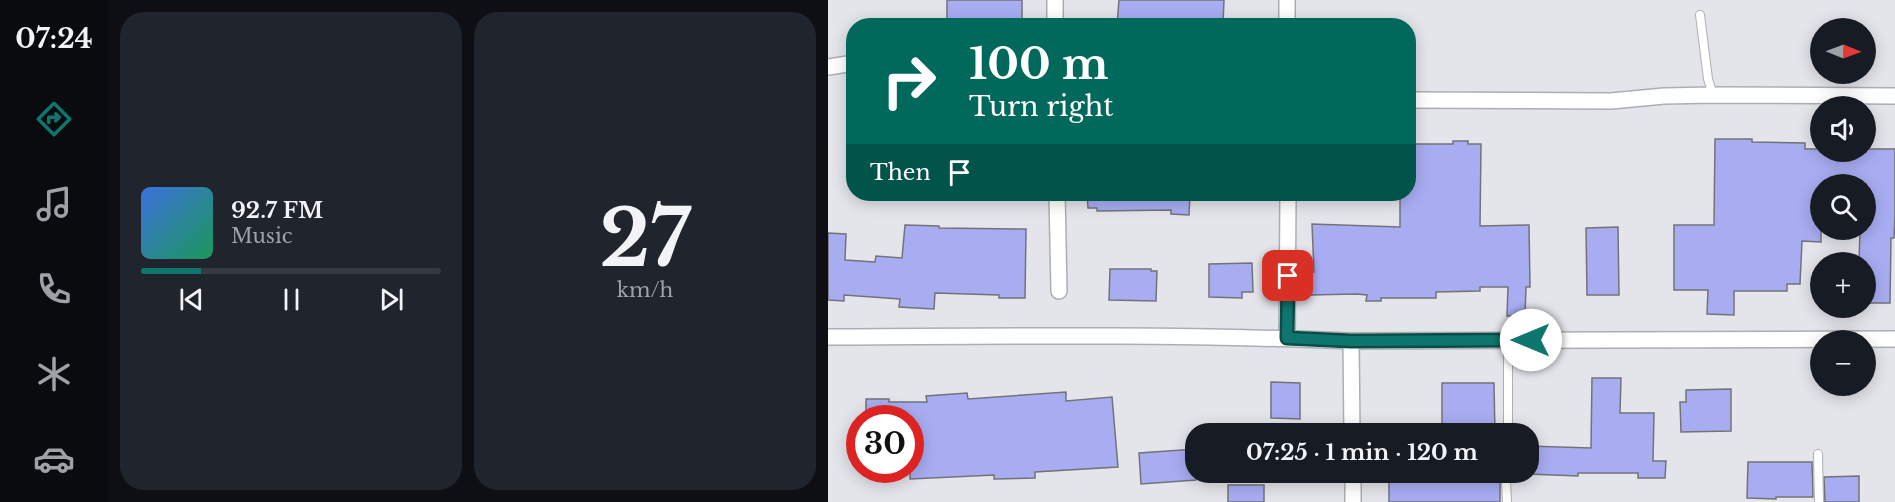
<!DOCTYPE html>
<meta charset="utf-8">
<style>
:root{--surface:#171b24;--page:#20242c;--text:#f1f3f6;--muted:#9ea1a6;--line:#363941;--accent:#0f766e}
body{margin:0;font-family:"Libre Baskerville",serif;background:var(--page);color:var(--text);height:100vh;display:flex;flex-direction:column;font-size:22px;white-space:nowrap}
*{box-sizing:border-box;margin:0}
p{font-size:20px;color:var(--muted)}
.icon{flex:none;width:33px;height:33px;fill:none;stroke:currentColor;stroke-width:2;stroke-linecap:round;stroke-linejoin:round}
.map{position:relative;flex:1;overflow:hidden}
.side{display:flex;flex-direction:column;gap:12px;padding:12px;background:#0d0f14;width:720px}
.side>*{flex:none}
.top-card{position:absolute;left:18px;top:18px;width:570px;height:183px;border-radius:24px;box-shadow:0 3px 15px #0003;background:#00695c;color:#fff;overflow:hidden}
.needle{width:39px;rotate:91deg}
.buttons{position:absolute;left:982px;top:18px;display:grid;gap:12px}
.buttons a{display:grid;place-items:center;width:66px;height:66px;border-radius:50%;background:var(--surface);box-shadow:0 3px 15px #0003;font-size:30px}
.speed{position:absolute;left:18px;top:405px;display:flex;gap:12px;font-size:30px;font-weight:700;text-align:center}
.speed>*{display:grid;place-content:center;width:78px;height:78px;border-radius:50%;background:var(--surface);box-shadow:0 3px 15px #0003;line-height:1}
.speed .limit{border:9px solid #d22;background:#fff;color:#111}
.pin{position:absolute;display:grid;place-items:center;width:51px;height:51px;color:#fff;margin:-26px;border-radius:12px;box-shadow:0 3px 9px #0006}
.me{position:absolute;width:66px;margin:-33px;rotate:270deg;stroke-linejoin:round;filter:drop-shadow(0 0 4px #0008)}
.turn{display:flex;align-items:center;gap:21px;height:126px;padding:0 24px;font-size:27px}
.turn .icon{width:78px;height:78px;stroke-width:2.5}
.turn b{display:block;font-size:42px;line-height:51px}
.then{display:flex;align-items:center;height:57px;padding:0 24px;background:#0003;gap:12px;font-size:22px}
.side .tile{flex:1;display:flex;flex-direction:column;justify-content:center;gap:9px;min-width:0;padding:0 21px;border-radius:24px;background:var(--page)}
.side .dial{align-items:center;gap:0}
.dial b{font-size:78px;line-height:1}
.song{display:flex;align-items:center;gap:18px}
.cover{width:72px;height:72px;border-radius:9px;background:linear-gradient(135deg,hsl(220 70% 55%),hsl(150 70% 35%))}
.played{height:6px;border-radius:3px;background:linear-gradient(90deg,var(--accent) 20%,var(--line) 20%)}
.keys{display:flex;justify-content:space-around;direction:ltr}
.side .tiles{flex:1;display:grid;gap:12px;grid-template-columns:repeat(2,1fr)}
.trip{position:absolute;left:357px;top:423px;width:354px;height:60px;border-radius:24px;background:var(--surface);box-shadow:0 3px 15px #0003;font-weight:700;line-height:60px;text-align:center}
main{display:flex;flex:1;min-height:0}
.tab-bar{display:flex;flex-direction:column;width:108px;justify-content:space-around;align-items:center;background:#090b0e;color:var(--muted)}
.tab-bar .icon{width:42px;height:42px}
.tab-bar .active{color:var(--accent)}
.tab-bar b{font-size:27px;color:var(--text)}
.map>svg:first-child{display:block}
.building{fill:#a8adf2;stroke:#727379;stroke-width:1.5}
.lines{fill:none;stroke-linecap:round;stroke-linejoin:round}
.lane-casing{stroke:#adaeb4;stroke-width:10}
.street-casing{stroke:#adaeb4;stroke-width:18}
.lane{stroke:#fff;stroke-width:8}
.street{stroke:#fff;stroke-width:15}
.route-casing{stroke:#0a4d48;stroke-width:15}
.route{stroke:#0f766e;stroke-width:10}
</style>
<main>
<nav class="tab-bar">
<b>07:24</b>
<svg class="icon active" aria-label="directions" viewBox="0 0 24 24"><path d="M12 3l9 9-9 9-9-9zM9 14v-3h6M13 9l2 2-2 2"/></svg>
<svg class="icon" aria-label="music" viewBox="0 0 24 24"><path d="M9 18V5l10-2v13"/><circle cx="6" cy="18" r="3"/><circle cx="16" cy="16" r="3"/></svg>
<svg class="icon" aria-label="phone" viewBox="0 0 24 24"><path d="M5 4h4l2 5-3 2q2 4 5 5l2-3 5 2v4C11 20 4 13 5 4z"/></svg>
<svg class="icon" aria-label="climate" viewBox="0 0 24 24"><path d="M12 3v18M4 7l16 10M4 17L20 7"/></svg>
<svg class="icon" aria-label="car" viewBox="0 0 24 24"><path d="M5 17H2v-5l4-1 3-4h7l3 4 3 1v5h-3M9 17h6M6 11h13"/><circle cx="7" cy="17" r="2"/><circle cx="17" cy="17" r="2"/></svg>
</nav>
<section class="side">
<div class="tiles">
<div class="tile">
<div class="song"><i class="cover"></i><div><b>92.7 FM</b><p>Music</p></div></div>
<div class="played"></div>
<div class="keys"><svg class="icon" aria-label="previous" viewBox="0 0 24 24"><path d="M18 5L8 12l10 7zM5 5v14"/></svg><svg class="icon" aria-label="pause" viewBox="0 0 24 24"><path d="M8 5v14M16 5v14"/></svg><svg class="icon" aria-label="next" viewBox="0 0 24 24"><path d="M6 5l10 7-10 7zM19 5v14"/></svg></div>
</div>
<div class="tile dial"><b>27</b><p>km/h</p></div>
</div>
</section>
<div class="map">
<svg width="1067" height="502" viewBox="0 0 1067 502">
<rect width="100%" height="100%" fill="#e4e5eb"/>
<g class="building">
<polygon points="119,0 194,0 194,25 119,26"/>
<polygon points="291,0 396,0 395,24 340,22 340,26 289,26"/>
<polygon points="887,139 924,139 924,142 977,143 977,149 993,149 993,152 1038,152 1038,149 1067,149 1067,215 1066,238 1063,238 1062,303 1038,303 1038,262 1031,262 1032,230 1038,230 1038,184 993,184 993,242 974,241 972,284 959,284 959,291 906,291 906,315 879,314 880,290 846,290 846,225 886,225"/>
<polygon points="625,141 640,141 640,144 653,144 652,226 701,225 702,287 698,287 697,316 679,316 680,287 652,287 652,291 608,292 608,298 553,298 553,301 538,301 539,295 529,294 481,295 480,272 486,272 484,224 572,227 572,194 580,194 580,144 625,144"/>
<polygon points="259,194 362,194 361,215 343,214 343,210 269,211 269,208 260,208"/>
<polygon points="77,225 111,226 111,228 198,229 197,298 171,298 171,295 107,293 106,309 71,307 72,299 16,295 16,301 0,300 0,233 18,234 17,260 47,262 48,256 74,258"/>
<polygon points="790,227 791,295 759,295 758,228"/>
<polygon points="424,263 425,292 414,292 414,298 381,297 381,264"/>
<polygon points="282,269 323,269 323,271 329,271 328,301 281,300"/>
<polygon points="764,378 793,378 792,413 826,413 825,461 838,461 837,478 810,478 810,473 750,473 750,476 700,474 700,446 763,448"/>
<polygon points="443,382 472,383 472,419 443,418"/>
<polygon points="614,383 666,383 667,434 614,434"/>
<polygon points="903,389 903,431 853,432 852,402 858,402 858,390"/>
<polygon points="238,392 238,401 284,397 290,467 207,472 207,478 166,479 166,475 82,479 82,418 38,418 38,399 61,399 61,402 99,402 98,396 139,393 140,399"/>
<polygon points="368,449 368,480 313,484 311,453"/>
<polygon points="920,462 984,462 985,497 948,497 948,499 919,498"/>
<rect x="561" y="472" width="111" height="30"/>
<polygon points="1031,476 1031,502 997,502 996,477"/>
<rect x="400" y="485" width="36" height="17"/>
</g>
<g class="lines">
<defs>
<g id="lane">
<polyline points="872,15 880,79 885,95"/>
<polyline points="680,434 680,340"/>
<polyline points="990,454 991,502"/>
<polyline points="678,481 679,502"/>
</g>
<g id="street">
<polyline points="227,0 227,26"/>
<polyline points="459,0 459,26"/>
<polyline points="0,67 26,63"/>
<polyline points="580,100 783,101 836,96 885,95 1067,96"/>
<polyline points="229,194 231,291"/>
<path d="M 0,337 C 174,336 349,334 523,341 L 1067,339"/>
<polyline points="459,338 460,194"/>
<polyline points="523,341 524,434"/>
<polyline points="525,472 525,502"/>
</g>
</defs>
<use href="#lane" class="lane-casing"/>
<use href="#street" class="street-casing"/>
<use href="#lane" class="lane"/>
<use href="#street" class="street"/>
</g>
<g class="lines">
<defs>
<polyline id="route" points="460,276 459,338 523,341 703,340"/>
</defs>
<use href="#route" class="route-casing"/>
<use href="#route" class="route"/>
</g>
</svg>
<div class="buttons">
<a><svg class="needle" viewBox="-14 -14 28 28"><path d="M0-13l5 13h-10z" fill="#e53935"/><path d="M0 13l5-13h-10z" fill="#9ea1a6"/></svg></a>
<a><svg class="icon" aria-label="sound" viewBox="0 0 24 24"><path d="M4 9h4l5-4v14l-5-4H4zM17 9q2 3 0 6"/></svg></a>
<a><svg class="icon" aria-label="search" viewBox="0 0 24 24"><circle cx="10" cy="10" r="6"/><path d="M15 15l6 6"/></svg></a>
<a>+</a>
<a>−</a>
</div>
<div class="speed"><div class="limit">30</div></div>
<div class="pin" style="left:460px;top:276px;background:#d93025"><svg class="icon" aria-label="arrive" viewBox="0 0 24 24"><path d="M6 21V4h12l-3 4 3 4H6"/></svg></div>
<svg class="me" style="left:703px;top:340px" viewBox="-20 -20 40 40"><circle r="19" fill="#fff"/><path d="M0-13L10 11 0 6-10 11z" fill="#0f766e"/></svg>
<div class="trip">07:25 · 1 min · 120 m</div>
<div class="top-card">
<div class="turn"><svg class="icon" aria-label="right" viewBox="0 0 24 24"><path d="M7 20v-9h11M14 6l5 5-5 5"/></svg><div><b>100 m</b>Turn right</div></div>
<div class="then">Then<svg class="icon" aria-label="arrive" viewBox="0 0 24 24"><path d="M6 21V4h12l-3 4 3 4H6"/></svg></div>
</div>
</div>
</main>
